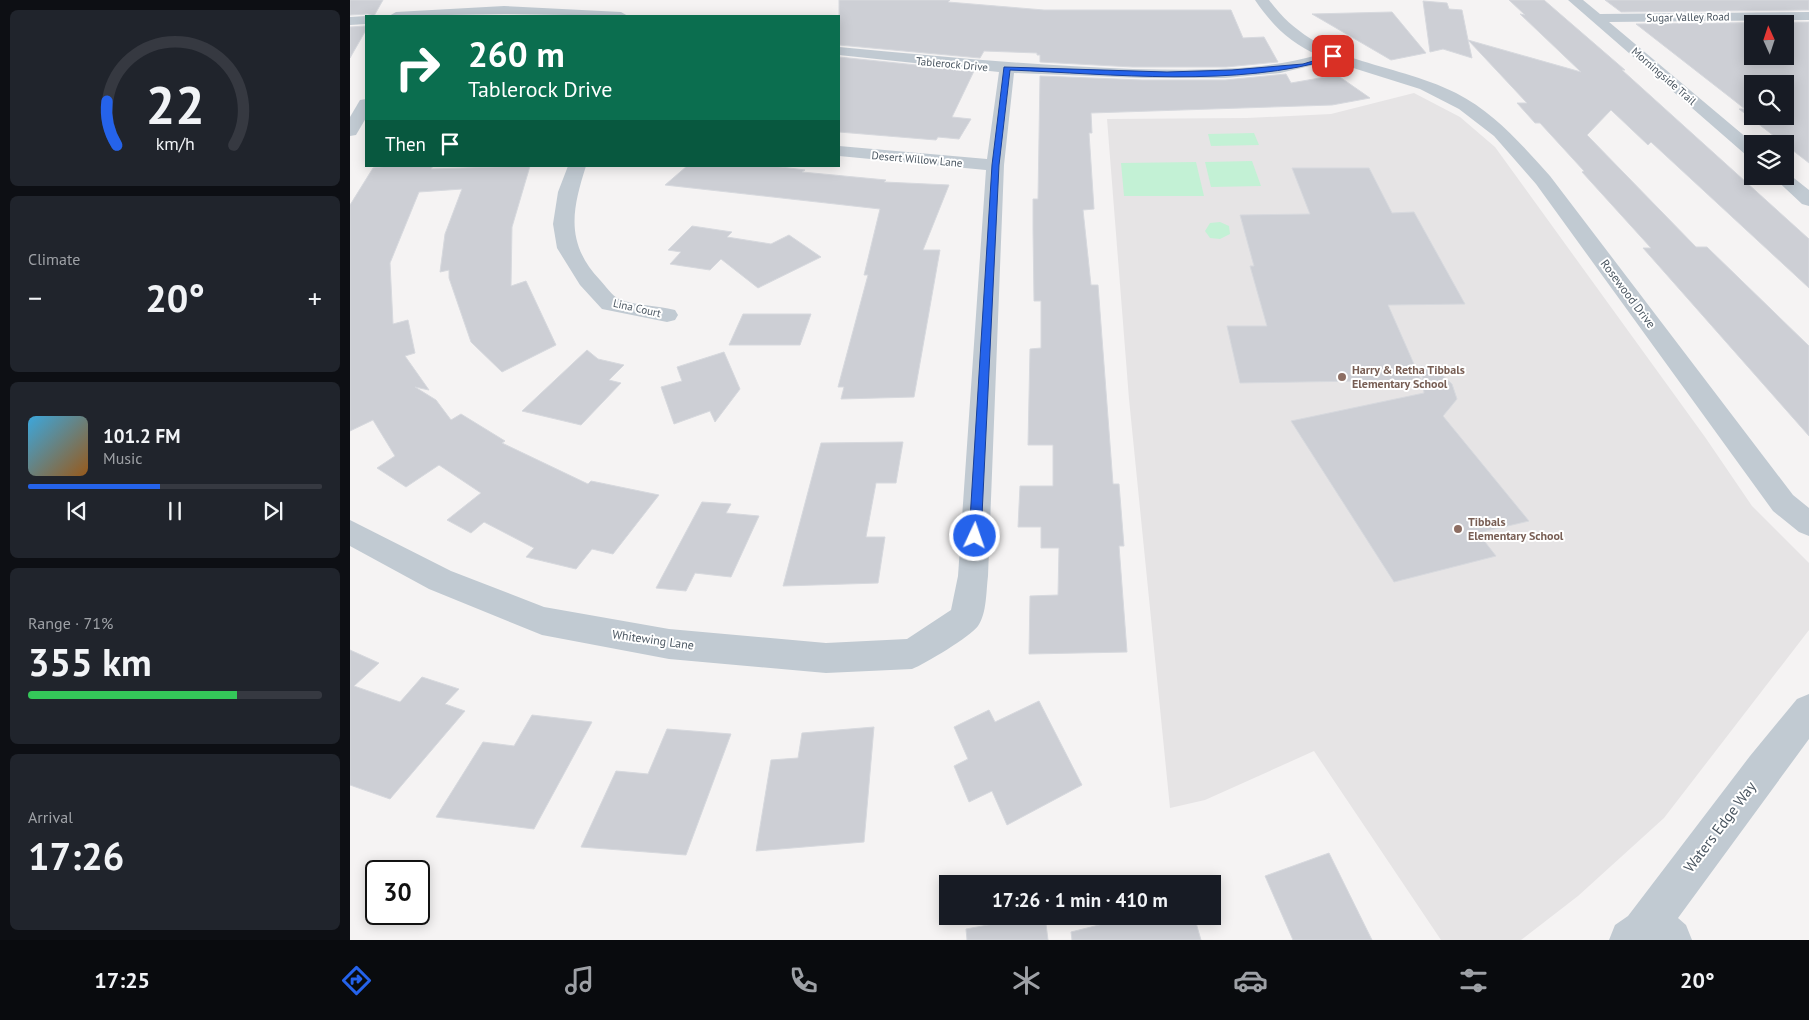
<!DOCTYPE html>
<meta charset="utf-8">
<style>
:root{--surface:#171b24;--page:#20242c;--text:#f1f3f6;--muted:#9ea1a6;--line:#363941;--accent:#2563eb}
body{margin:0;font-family:"PT Sans",sans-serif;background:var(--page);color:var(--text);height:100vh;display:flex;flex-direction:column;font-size:19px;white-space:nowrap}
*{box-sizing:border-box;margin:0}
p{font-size:16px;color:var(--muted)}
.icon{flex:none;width:28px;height:28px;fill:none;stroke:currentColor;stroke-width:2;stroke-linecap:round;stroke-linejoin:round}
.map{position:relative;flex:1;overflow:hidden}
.drawer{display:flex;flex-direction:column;gap:10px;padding:10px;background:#0d0f14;width:350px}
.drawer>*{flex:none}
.banner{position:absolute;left:15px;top:15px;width:475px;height:152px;border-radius:0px;box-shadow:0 2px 12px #0003;background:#0b6e4f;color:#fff;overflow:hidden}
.needle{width:32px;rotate:357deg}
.fabs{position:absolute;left:1394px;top:15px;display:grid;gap:10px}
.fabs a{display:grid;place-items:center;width:50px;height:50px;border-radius:0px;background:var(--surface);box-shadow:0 2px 12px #0003;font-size:25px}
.speed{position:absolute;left:15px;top:860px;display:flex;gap:10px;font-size:25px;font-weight:700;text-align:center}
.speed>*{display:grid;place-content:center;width:65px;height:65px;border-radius:50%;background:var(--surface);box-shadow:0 2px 12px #0003;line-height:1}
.speed .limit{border:2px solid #111;border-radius:8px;background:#fff;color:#111}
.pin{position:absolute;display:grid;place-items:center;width:42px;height:42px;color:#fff;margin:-21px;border-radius:10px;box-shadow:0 2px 8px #0006}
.me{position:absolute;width:55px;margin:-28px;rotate:3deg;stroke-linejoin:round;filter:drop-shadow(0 0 4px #0008)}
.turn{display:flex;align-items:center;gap:18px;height:105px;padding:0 20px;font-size:22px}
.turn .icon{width:65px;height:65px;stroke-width:2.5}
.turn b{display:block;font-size:35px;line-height:42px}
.then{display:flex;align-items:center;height:48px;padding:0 20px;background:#0003;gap:10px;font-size:19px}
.big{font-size:38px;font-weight:700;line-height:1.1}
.drawer .tile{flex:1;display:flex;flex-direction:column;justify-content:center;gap:8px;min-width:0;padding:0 18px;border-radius:8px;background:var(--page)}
.drawer .dial{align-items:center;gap:0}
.dial svg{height:130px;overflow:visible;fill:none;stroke:var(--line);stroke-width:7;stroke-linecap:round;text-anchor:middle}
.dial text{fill:var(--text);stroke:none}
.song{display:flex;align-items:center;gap:15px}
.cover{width:60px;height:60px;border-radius:8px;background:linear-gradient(135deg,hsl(200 70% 55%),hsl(30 70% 35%))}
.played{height:5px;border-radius:2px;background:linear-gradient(90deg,var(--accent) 45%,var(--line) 45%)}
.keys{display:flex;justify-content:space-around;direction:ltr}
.heat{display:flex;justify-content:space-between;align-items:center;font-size:28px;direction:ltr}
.charge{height:8px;border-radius:4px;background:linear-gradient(90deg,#34c759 71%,var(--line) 0)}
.trip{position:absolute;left:589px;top:875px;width:282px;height:50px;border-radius:0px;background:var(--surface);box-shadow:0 2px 12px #0003;font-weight:700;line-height:50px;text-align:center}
.dock{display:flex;height:80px;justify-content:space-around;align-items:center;background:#090b0e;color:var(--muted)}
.dock .icon{width:35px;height:35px}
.dock .selected{color:var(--accent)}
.dock b{font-size:22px;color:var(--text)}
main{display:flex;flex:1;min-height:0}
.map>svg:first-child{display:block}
.education{fill:#e6e4e5}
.green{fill:#c3f1d5}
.building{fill:#cdcfd5;stroke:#d7d9de;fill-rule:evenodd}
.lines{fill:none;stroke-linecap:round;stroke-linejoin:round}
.minor{fill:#c1cad2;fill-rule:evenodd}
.route{fill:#2563eb;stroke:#184099}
.education-dot{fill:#8d6e63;stroke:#fff;stroke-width:2}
.labels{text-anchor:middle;stroke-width:4;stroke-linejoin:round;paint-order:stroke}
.far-street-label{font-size:11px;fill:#4a5661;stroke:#fff}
.street-label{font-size:12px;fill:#4a5661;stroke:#fff}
.education-label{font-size:12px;font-weight:bold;fill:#785e54;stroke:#fff;text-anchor:start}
.near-street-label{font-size:15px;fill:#4a5661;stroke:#fff}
</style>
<main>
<section class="drawer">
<div class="tile dial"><svg viewBox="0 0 100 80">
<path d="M14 69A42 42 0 1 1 86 69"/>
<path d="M14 69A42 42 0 0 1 8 42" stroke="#2563eb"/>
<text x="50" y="56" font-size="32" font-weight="700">22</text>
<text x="50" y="72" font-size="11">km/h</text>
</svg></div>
<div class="tile"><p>Climate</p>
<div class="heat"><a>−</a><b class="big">20°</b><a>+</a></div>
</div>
<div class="tile">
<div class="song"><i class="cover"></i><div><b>101.2 FM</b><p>Music</p></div></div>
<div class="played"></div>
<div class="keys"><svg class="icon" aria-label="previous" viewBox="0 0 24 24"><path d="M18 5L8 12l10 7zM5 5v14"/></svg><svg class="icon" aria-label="pause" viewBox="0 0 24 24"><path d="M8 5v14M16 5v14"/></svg><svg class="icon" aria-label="next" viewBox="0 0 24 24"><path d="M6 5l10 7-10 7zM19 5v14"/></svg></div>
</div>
<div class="tile"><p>Range · 71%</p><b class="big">355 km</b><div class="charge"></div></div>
<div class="tile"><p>Arrival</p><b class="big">17:26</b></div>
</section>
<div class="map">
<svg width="1459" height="940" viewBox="0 0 1459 940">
<rect width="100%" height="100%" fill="#f5f3f3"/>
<polygon class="education" points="1064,93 1110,117 1145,147 1355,437 1402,506 1459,563 1459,630 1314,818 1228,896 1171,940 1091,940 964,751 855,800 820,808 779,399 757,119 897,118 981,114"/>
<g class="green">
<polygon points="904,133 909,145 861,146 858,134"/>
<polygon points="902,161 911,186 861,187 855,162"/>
<polygon points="846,162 854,196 774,196 771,163"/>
<polygon points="870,222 879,226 880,234 870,239 860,238 855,231 860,223"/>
</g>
<g class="building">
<polygon points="0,0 33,0 24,16 18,14 0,15"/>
<polygon points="489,0 600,0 598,2 694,10 881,10 893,38 914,37 928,62 876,67 783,67 690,62 690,55 687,55 687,53 634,51 630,58 489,45"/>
<polygon points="1159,0 1194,0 1275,70 1272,70 1459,239 1459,288 1301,142 1298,145 1261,110 1237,135 1346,247 1357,247 1459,346 1459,436 1293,248 1301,248 1232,172 1234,171 1190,123 1185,123 1167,103 1177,103 1118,40 1122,58 1093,49 1080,52 1073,1 1097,3 1099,9 1112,10 1118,40 1231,72 1170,14 1175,15"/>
<polygon points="1255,0 1459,0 1459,10 1271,12"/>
<polygon points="1042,12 1076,53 1041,60 962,14"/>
<path d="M 1459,22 L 1459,163 L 1389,109 L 1395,109 L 1286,24 ZM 1402,24 L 1435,24 L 1435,56 L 1402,56 ZM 1402,84 L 1435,84 L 1435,116 L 1402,116 Z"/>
<polygon points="16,26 16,30 0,58 0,27"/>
<polygon points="489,57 624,71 602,117 621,119 609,139 588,137 586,140 489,132"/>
<polygon points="936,74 941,83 987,75 1020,98 982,105 741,113 742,133 739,133 744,209 733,210 741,285 748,285 763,484 769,484 774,546 769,546 777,652 679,654 680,596 708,595 709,548 691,548 691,527 668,527 670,486 703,486 703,445 678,445 680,349 691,348 691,301 684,301 683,229 683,199 688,199 690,76 792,80 875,80"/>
<polygon points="38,166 83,166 81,169 180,166 162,227 161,286 176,281 206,345 152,372 121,342 99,278 99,270 90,272 95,234 112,189 69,192 40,263 43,324 58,320 65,353 55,356 79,390 65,387 86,400 101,420 111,414 155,441 152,443 238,484 241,481 309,495 263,554 242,549 226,569 176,557 184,548 134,522 121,533 97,520 131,493 89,465 56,487 27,468 45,456 23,420 0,431 0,205 23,168"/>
<polygon points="337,166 423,166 455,170 452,172 536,180 534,182 599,185 573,250 590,250 564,397 491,399 494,387 488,387 518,275 514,275 530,209 315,185"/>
<polygon points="942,168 1019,168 1042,213 1064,212 1115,304 1038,305 1071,380 890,383 877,326 917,326 900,266 904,266 890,215 960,214"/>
<polygon points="342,226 382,232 377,237 421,244 439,235 471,257 408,288 371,259 360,270 320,264 331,252 318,250"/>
<polygon points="393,314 461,314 450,345 379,345"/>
<polygon points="237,350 248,359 274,365 259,380 271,383 231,425 172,411"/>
<polygon points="374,352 390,389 365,422 360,411 324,424 311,387 332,381 327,367"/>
<polygon points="1071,366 1091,374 1102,384 1107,399 1093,416 1179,521 1128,533 1146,556 1044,582 941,421 1074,393"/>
<polygon points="553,442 546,483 526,483 516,537 535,537 528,583 433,586 471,443"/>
<polygon points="352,502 381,504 376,513 409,516 381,577 345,573 336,591 306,588"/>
<polygon points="0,650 29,663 4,686 50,702 72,677 109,689 95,704 115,711 40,799 0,785"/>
<polygon points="689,701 732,785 657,825 642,791 619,802 604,766 618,759 604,727 639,710 645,722"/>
<polygon points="182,715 242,722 184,829 86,817 133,742 164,746"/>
<polygon points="524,727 514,842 406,851 421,760 448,758 452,733"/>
<polygon points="317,729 381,734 336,855 231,847 266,771 298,774"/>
<polygon points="979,853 1022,940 943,940 915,876"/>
<polygon points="687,916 695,916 698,940 617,940 616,929"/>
<polygon points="785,916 844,916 851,940 722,940 721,932"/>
</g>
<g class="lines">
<g class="minor">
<path d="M 905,0 L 919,0 C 967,66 1039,60 1106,93 C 1145,113 1171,144 1200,176 L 1443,495 L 1459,508 L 1459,536 L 1449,532 L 1423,511 L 1186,184 L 1144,136 L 1109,109 L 1070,89 L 981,61 L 930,73 L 875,78 L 792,78 L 664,73 L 654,165 L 638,576 C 636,591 637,613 628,626 C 621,636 575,664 562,669 L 476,673 L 319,659 L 192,635 L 79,589 L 0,546 L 0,520 L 101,571 L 194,607 L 319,629 L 476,643 L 557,639 L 601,610 L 608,576 L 636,170 L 489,156 L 489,146 L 637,159 L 649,72 L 489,55 L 489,47 C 587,56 685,66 783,69 C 845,70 908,72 968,55 C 940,43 922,25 905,0 Z"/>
<polygon points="1218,0 1233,0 1250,14 1459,12 1459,20 1259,22 1404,144 1402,156 1396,155"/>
<polygon points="154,6 271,12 278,16 154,14 39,16 46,12"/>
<polygon points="16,16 18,16 16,24 0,25 0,17"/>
<polygon points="16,99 16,118 6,135 0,136 0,117 10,100"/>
<path d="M 218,166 L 236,166 C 222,210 215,243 250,280 C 255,285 262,296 269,299 C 285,306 307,305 325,310 L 328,315 L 325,320 L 317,322 L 252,309 L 230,285 L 207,248 L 203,224 L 208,192 Z"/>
<polygon points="1435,171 1459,190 1459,206 1452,204 1422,176 1435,176"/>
<polygon points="1459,694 1459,739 1328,918 1336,925 1342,940 1259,940 1265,925 1278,916 1400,756 1447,699"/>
</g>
</g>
<path class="route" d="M 983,55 L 985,58 C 887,88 762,74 660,70 L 649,165 L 631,536 L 629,540 L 620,540 L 619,536 L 642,165 L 654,67 L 817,72 L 882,70 L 953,64 Z"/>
<g class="education-dot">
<circle cx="992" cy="377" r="5"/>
<circle cx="1108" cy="529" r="5"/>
</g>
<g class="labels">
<g class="far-street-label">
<text transform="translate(1338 17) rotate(-1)" y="4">Sugar Valley Road</text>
<text transform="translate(602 64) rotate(5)" y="4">Tablerock Drive</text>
<text transform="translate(1314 76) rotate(41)" y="4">Morningside Trail</text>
<text transform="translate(567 159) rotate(5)" y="4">Desert Willow Lane</text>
<text transform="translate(287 308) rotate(13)" y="4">Lina Court</text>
</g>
<g class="street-label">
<text transform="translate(1278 294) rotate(53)" y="4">Rosewood Drive</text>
<text transform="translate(303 640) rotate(8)" y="4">Whitewing Lane</text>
</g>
<g class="education-label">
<text x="1002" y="374">Harry &amp; Retha Tibbals<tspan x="1002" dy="14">Elementary School</tspan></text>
<text x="1118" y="526">Tibbals<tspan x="1118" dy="14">Elementary School</tspan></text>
</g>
<g class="near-street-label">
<text transform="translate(1370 827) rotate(-53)" y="5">Waters Edge Way</text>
</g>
</g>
</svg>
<div class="fabs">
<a><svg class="needle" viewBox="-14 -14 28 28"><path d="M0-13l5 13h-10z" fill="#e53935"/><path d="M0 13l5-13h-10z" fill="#9ea1a6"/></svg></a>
<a><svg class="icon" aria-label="search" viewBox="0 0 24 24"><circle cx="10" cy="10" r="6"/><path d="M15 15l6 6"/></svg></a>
<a><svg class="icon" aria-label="layers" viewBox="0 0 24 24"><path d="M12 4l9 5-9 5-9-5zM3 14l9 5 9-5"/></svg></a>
</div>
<div class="speed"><div class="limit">30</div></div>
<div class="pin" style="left:983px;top:56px;background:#d93025"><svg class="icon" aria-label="arrive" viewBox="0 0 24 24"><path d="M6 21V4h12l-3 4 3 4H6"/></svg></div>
<svg class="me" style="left:625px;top:536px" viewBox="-20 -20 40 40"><circle r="17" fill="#2563eb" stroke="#fff" stroke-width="3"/><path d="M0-11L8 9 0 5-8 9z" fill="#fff"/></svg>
<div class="trip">17:26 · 1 min · 410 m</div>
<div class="banner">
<div class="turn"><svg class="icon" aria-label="right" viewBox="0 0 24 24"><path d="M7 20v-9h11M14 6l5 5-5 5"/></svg><div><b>260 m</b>Tablerock Drive</div></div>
<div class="then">Then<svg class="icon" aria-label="arrive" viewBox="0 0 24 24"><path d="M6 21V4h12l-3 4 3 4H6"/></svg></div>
</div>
</div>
</main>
<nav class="dock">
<b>17:25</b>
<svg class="icon selected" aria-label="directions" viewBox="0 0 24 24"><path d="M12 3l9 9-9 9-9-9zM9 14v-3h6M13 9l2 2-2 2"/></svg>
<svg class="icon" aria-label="music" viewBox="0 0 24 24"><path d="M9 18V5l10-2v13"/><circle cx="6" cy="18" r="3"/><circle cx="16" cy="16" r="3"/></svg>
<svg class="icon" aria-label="phone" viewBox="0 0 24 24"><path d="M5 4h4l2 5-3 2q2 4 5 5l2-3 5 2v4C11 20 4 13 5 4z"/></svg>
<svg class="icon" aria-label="climate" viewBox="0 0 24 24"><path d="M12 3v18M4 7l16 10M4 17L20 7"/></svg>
<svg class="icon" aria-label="car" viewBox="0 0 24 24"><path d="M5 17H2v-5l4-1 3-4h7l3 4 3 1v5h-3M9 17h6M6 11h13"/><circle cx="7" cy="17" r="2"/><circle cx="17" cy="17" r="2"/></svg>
<svg class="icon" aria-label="filters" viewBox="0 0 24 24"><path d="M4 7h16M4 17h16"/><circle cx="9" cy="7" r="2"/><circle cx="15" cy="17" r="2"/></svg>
<b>20°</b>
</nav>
